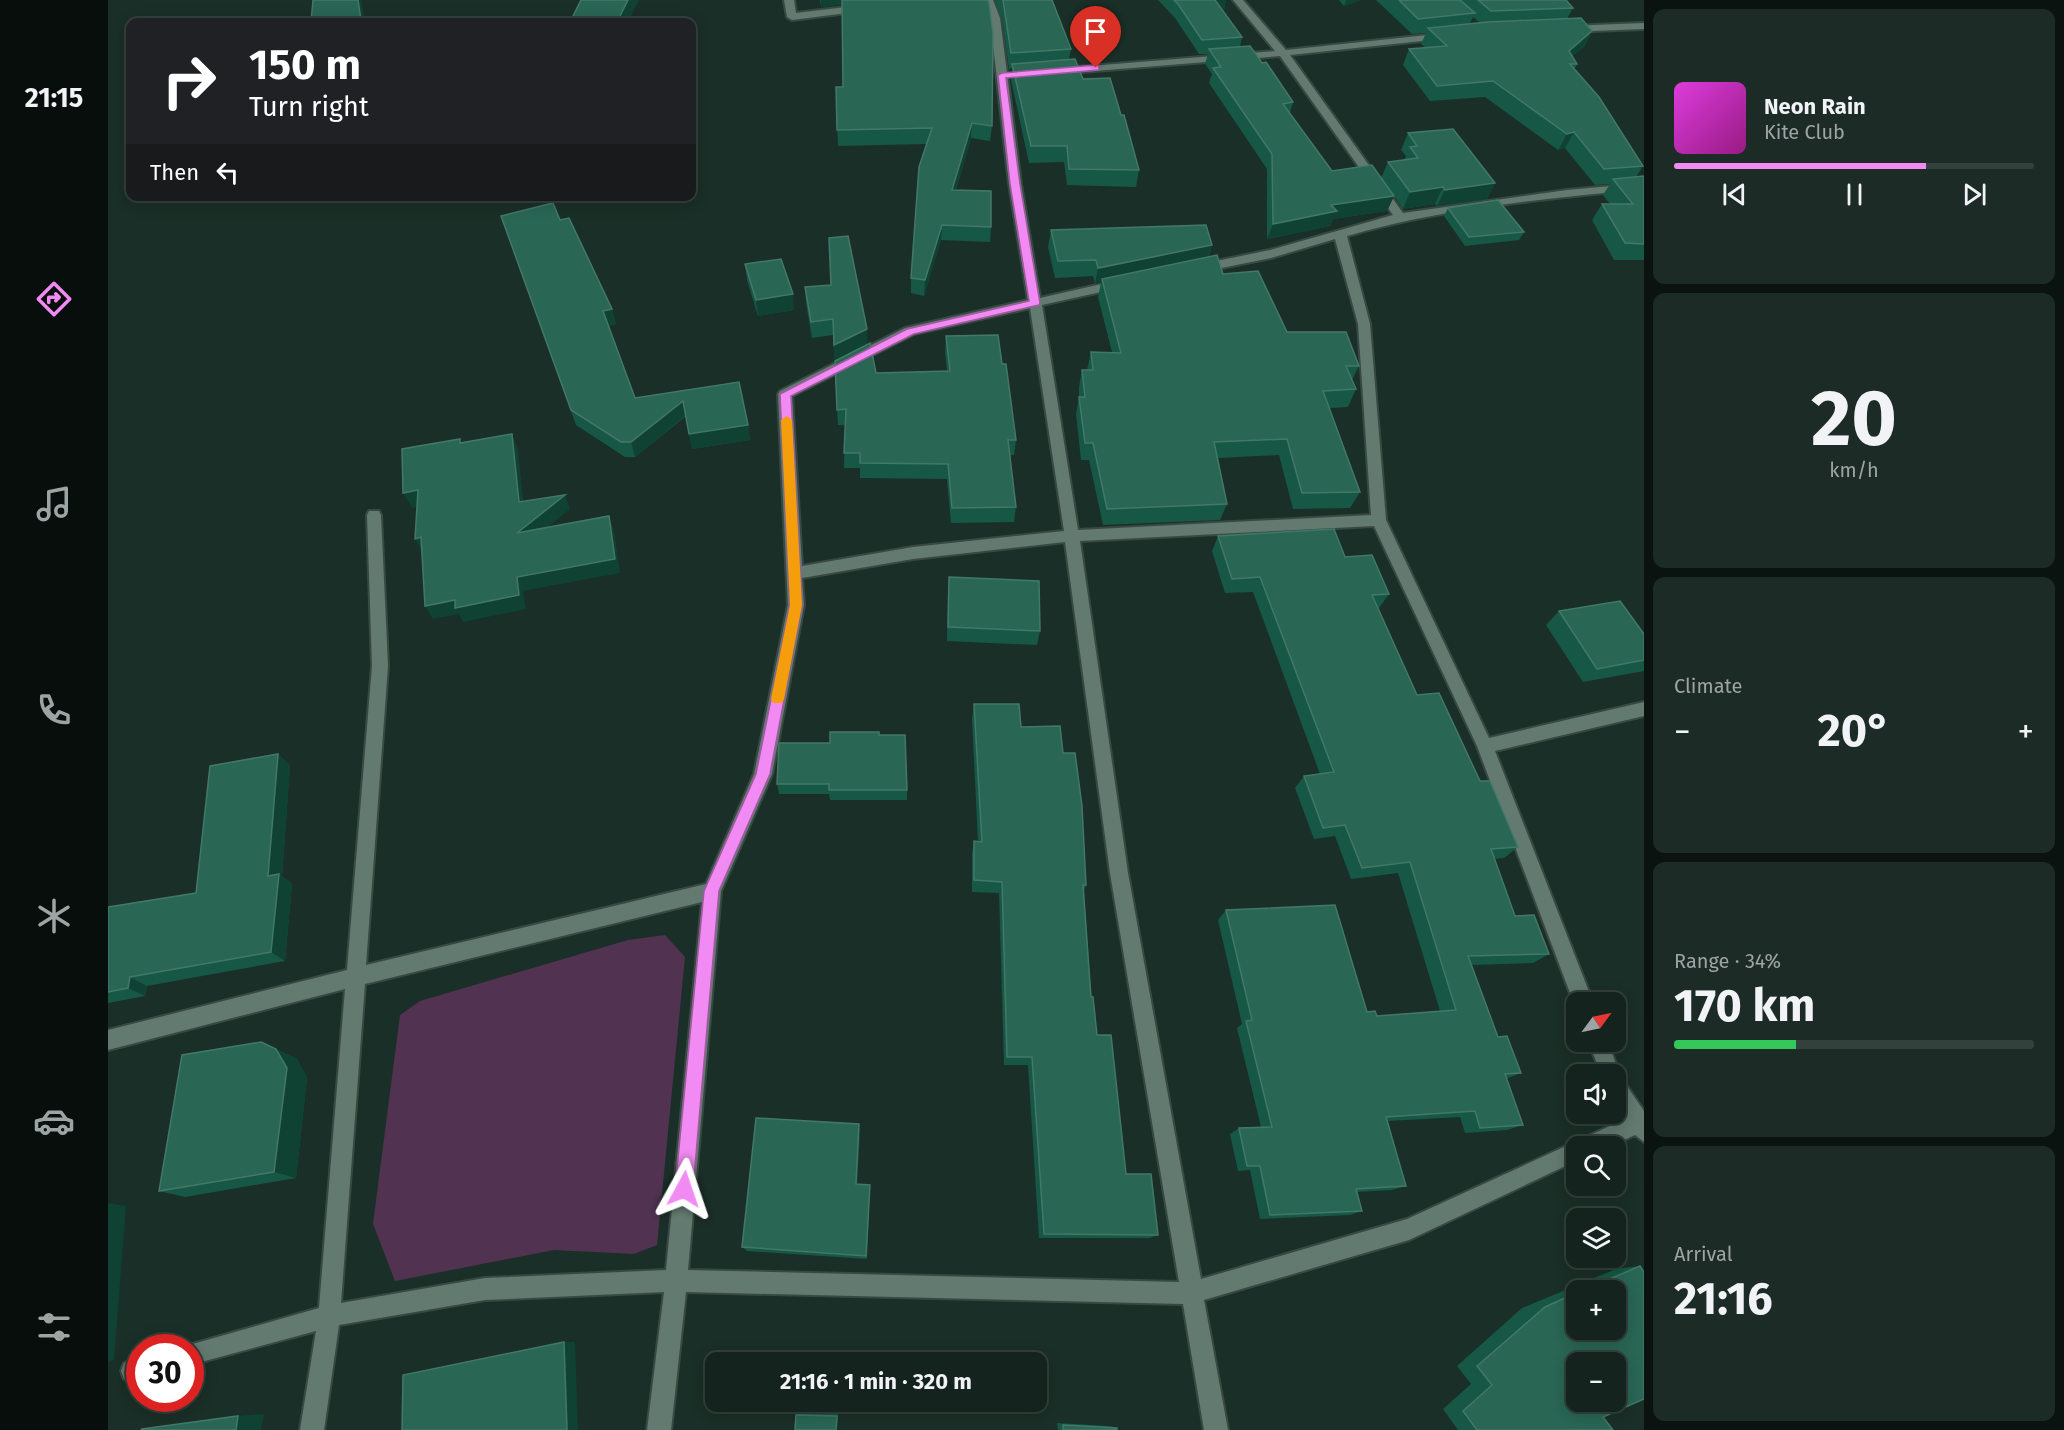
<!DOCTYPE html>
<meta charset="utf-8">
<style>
:root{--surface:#14231d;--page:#1d2b26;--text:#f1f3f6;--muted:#9da4a4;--line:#33403b;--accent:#f28af3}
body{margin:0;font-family:"Fira Sans",sans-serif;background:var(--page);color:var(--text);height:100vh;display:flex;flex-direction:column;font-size:22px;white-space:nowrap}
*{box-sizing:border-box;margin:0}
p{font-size:20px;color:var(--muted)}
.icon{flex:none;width:33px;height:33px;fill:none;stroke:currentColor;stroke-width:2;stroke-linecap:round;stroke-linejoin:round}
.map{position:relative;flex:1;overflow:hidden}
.panel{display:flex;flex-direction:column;gap:9px;padding:9px;background:#0b1310;width:420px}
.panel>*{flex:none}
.banner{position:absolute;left:18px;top:18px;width:570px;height:183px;border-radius:12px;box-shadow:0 3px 15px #0003,0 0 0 2px var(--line);background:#202124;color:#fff;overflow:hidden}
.needle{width:39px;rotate:57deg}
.buttons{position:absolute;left:1458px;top:992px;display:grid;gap:12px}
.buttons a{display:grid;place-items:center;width:60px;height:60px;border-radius:12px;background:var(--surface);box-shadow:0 3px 15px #0003,0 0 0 2px var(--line);font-size:30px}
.speed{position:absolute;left:18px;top:1334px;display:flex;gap:12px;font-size:30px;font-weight:700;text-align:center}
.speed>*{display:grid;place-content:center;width:78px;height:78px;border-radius:50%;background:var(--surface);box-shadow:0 3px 15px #0003,0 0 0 2px var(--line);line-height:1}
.speed .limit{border:9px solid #d22;background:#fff;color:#111}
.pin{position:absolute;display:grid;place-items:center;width:51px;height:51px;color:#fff;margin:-62px -26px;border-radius:50% 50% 50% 0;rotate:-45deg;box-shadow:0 0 6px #0007}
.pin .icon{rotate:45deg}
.me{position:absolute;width:66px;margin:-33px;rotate:5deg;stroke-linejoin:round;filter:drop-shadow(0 0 4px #0008)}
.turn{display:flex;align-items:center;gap:21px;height:126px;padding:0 24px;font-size:27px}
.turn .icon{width:78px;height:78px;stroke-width:2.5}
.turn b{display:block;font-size:42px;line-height:51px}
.then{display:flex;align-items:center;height:57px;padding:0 24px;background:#0003;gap:12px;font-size:22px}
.big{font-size:45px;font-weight:700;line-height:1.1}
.panel .widget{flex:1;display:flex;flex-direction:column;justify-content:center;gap:9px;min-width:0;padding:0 21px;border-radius:12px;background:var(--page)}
.panel .dial{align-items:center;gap:0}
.dial b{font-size:78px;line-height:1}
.song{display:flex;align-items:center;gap:18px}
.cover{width:72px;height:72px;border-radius:9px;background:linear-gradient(135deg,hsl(300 70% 55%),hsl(310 70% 35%))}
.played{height:6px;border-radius:3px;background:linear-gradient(90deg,var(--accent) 70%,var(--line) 70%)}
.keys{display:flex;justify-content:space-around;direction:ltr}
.heat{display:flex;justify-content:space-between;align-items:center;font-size:33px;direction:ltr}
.charge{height:9px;border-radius:4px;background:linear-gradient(90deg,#34c759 34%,var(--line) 0)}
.trip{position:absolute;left:597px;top:1352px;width:342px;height:60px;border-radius:12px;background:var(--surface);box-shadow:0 3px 15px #0003,0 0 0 2px var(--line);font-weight:700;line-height:60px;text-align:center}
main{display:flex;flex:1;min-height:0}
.menu{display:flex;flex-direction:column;width:108px;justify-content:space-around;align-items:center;background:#080e0c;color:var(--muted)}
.menu .icon{width:42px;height:42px}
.menu .selected{color:var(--accent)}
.menu b{font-size:27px;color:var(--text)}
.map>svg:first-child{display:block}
.green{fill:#513351}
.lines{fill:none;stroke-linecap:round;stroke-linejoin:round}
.minor-casing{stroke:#384943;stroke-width:4}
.minor{fill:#637a70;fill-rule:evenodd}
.wall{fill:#165845;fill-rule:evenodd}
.shaded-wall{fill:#0f4232}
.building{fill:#296654;stroke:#437868;stroke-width:1.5;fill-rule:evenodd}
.route{fill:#f28af3;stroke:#9d5a9e;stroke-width:1.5}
.slow{fill:#f59e0b}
</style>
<main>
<nav class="menu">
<b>21:15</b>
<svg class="icon selected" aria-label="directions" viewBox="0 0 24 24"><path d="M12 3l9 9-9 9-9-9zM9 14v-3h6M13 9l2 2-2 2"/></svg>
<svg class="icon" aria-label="music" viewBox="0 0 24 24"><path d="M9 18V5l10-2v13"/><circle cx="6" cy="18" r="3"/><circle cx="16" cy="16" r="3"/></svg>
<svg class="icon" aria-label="phone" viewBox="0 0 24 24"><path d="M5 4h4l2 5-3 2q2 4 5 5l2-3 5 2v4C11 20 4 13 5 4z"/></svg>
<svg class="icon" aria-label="climate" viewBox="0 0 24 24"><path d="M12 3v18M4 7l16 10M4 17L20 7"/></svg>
<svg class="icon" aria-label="car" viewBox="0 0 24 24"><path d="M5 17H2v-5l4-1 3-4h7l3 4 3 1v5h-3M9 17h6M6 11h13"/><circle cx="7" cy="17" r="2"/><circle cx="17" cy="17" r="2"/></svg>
<svg class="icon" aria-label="filters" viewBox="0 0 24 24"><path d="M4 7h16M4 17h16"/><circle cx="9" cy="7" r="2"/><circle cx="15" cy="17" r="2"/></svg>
</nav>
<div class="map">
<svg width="1536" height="1430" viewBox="0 0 1536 1430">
<rect width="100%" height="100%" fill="#1a2f27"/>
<polygon class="green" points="557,935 577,957 549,1245 526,1254 446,1250 287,1281 265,1224 292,1015 312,1001 520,940"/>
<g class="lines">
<defs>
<g id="minor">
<polygon points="676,0 686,0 688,13 755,5 760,8 755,11 684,20 679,17"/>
<path d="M 875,0 L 885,0 L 892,18 L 913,184 L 932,298 L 1011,280 L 1017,284 L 1011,288 L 934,305 L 970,530 L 1263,515 L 1250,324 L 1227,239 L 1163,258 L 1089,273 L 1083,269 L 1089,265 L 1162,250 L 1285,215 L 1172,56 L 949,74 L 945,73 L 945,69 L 1167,51 L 1125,0 L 1135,0 L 1178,50 L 1338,33 L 1342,34 L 1342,38 L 1182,55 L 1295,213 L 1459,190 L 1536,183 L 1536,189 C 1436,199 1335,208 1239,236 L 1262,324 L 1278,520 L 1381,738 L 1536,702 L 1536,716 L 1387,751 L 1485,1002 L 1468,1002 L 1468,1009 L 1369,746 L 1266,526 L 972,541 L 1020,873 L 1093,1279 L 1299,1219 L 1517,1119 L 1508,1102 L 1508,1074 L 1493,1074 L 1480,1041 L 1500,1041 L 1512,1076 L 1536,1111 L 1536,1142 L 1527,1135 L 1503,1146 L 1468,1146 L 1468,1161 L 1301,1240 L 1096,1300 L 1120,1430 L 1096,1430 L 1075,1304 L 578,1292 L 563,1430 L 539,1430 L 556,1292 L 377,1300 L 231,1325 L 216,1430 L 192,1430 L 208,1331 L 82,1365 L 82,1347 L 74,1347 L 211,1308 L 237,989 L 0,1050 L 0,1030 L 239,970 L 264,666 L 259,515 L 261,511 L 271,511 L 273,515 L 280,666 L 258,965 L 598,884 L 646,774 L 680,605 L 670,394 L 672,391 L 797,328 L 920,300 L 901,184 L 882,18 ZM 922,308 L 956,531 L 805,547 L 694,566 L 684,396 L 806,334 ZM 957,542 L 1002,873 L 1071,1282 L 580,1270 L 613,891 L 664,774 L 696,605 L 694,578 L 805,559 ZM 594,902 L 558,1270 L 377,1278 L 233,1303 L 257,984 Z"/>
<polygon points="1536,23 1536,29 1460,32 1455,29 1460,26"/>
<polygon points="32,1357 32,1380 24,1382 16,1379 13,1371 16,1363"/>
</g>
</defs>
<use href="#minor" class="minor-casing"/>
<use href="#minor" class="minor"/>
</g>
<g class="wall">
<polygon points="712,0 880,0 884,126 882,141 863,138 848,190 883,227 882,242 833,240 816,296 803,293 803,278 818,144 730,146 728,87 735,87 734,4 713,7"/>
<polygon points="887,0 944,0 963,49 961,59 975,79 1013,115 1031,170 1028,187 959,185 956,162 921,163 903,80 904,68 901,69 894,18"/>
<polygon points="1050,0 1118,0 1116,10 1114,10 1134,37 1132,47 1154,63 1185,102 1182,113 1224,171 1273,178 1280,162 1296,160 1298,156 1293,150 1300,133 1387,183 1379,199 1329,206 1327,204 1295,209 1286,196 1279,211 1225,219 1222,226 1159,239 1159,169 1101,83 1104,74 1097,64 1100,54 1091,54 1067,18"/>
<polygon points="1231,0 1253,0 1236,6"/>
<path d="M 1268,0 L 1458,0 L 1465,8 L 1459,19 L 1484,31 L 1476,47 L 1464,56 L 1469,64 L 1466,70 L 1535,166 L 1528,177 L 1536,176 L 1536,260 L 1506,260 L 1484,220 L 1494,204 L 1502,204 L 1495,195 L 1502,184 L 1487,185 L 1457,148 L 1450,150 L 1377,97 L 1322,101 L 1295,65 L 1301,49 L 1318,48 L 1313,44 L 1318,33 L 1304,34 ZM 1365,17 L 1371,22 L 1362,23 Z"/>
<polygon points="1340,208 1416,232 1411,240 1357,246 1336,216"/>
<polygon points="393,216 452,220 504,309 508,324 500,326 527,398 640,425 642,440 584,449 578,416 527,457 517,457 468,425"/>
<polygon points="943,230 1104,245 1101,257 1115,274 1179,332 1251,366 1244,380 1248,389 1240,407 1221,408 1252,492 1242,508 1185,509 1171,455 1110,458 1119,504 1112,520 995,525 981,460 973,460 968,414 971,397 971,387 974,370 979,370 983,352 1004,352 990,297 993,283 987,284 985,276 947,278 940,247"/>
<polygon points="637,264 686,310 650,316 639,280"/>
<polygon points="697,287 759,329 759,344 768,373 839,371 837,352 838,336 894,364 908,440 906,455 902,455 908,507 906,522 843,523 839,479 752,478 752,468 736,468 737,425 730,425 725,335 704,338 698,303"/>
<polygon points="1110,536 1237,557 1281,594 1271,608 1270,608 1309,695 1372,781 1410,847 1396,858 1386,859 1407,916 1441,954 1425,963 1364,965 1390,1037 1413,1073 1398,1079 1415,1125 1399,1130 1357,1133 1352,1117 1280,1121 1298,1186 1284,1190 1249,1192 1254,1211 1242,1215 1152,1219 1142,1170 1130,1171 1122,1134 1131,1128 1153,1127 1129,1028 1134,1024 1110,920 1118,910 1259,1012 1269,1016 1332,1011 1290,873 1243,879 1227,836 1206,839 1187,788 1196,776 1212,774 1145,592 1117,593 1104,551"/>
<polygon points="841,577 932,631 929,645 839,641 840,591"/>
<polygon points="1451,611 1536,634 1536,671 1475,682 1438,625"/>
<polygon points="866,704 913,727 955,753 978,885 976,891 983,997 989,1035 1018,1174 1050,1235 1042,1238 931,1238 920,1065 896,1065 891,893 864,892 864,854 866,841 870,842 864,719"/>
<polygon points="771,735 799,790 799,800 722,800 721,794 671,794 669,784 722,743"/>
<polygon points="170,754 182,766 174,876 184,884 177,961 39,986 37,996 0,1003 0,907 88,893"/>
<polygon points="168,1049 189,1059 199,1078 188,1178 77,1197 51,1191"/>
<polygon points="752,1132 749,1184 762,1185 759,1259 639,1251 634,1247"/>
<path d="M 1532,1266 L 1495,1417 L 1505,1430 L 1350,1430 L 1335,1409 L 1363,1384 L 1349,1366 L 1414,1308 L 1508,1269 ZM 1468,1290 L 1508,1290 L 1468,1329 Z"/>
<polygon points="690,1413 730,1414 729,1430 688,1415"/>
<polygon points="949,1423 1002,1426 1009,1428 1009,1430 950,1430"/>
</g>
<g class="shaded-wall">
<polygon points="250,0 253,0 257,22 237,22"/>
<polygon points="520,0 531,0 520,22 509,22"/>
<polygon points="713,0 772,0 713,7"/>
<polygon points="1105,0 1118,0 1116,10 1102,12"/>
<polygon points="1238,0 1253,0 1236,6"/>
<polygon points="485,18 486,22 462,22"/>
<polygon points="1484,31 1476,47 1452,66 1461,51"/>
<polygon points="864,123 863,138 843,205 844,190"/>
<polygon points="1466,132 1457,148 1450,150 1459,134"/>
<polygon points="1387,183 1379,199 1329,206 1337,190"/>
<polygon points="1335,187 1327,204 1295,209 1302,192"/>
<polygon points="1286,196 1279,211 1225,219 1222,226 1159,239 1165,224 1223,205"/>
<polygon points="834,225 833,240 816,296 817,280"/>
<polygon points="1104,245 1099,261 994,279 993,283 987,284 990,268"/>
<polygon points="685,294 686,310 650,316 648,300"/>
<polygon points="504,309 508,324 499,326 495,311"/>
<polygon points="759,329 759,345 726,361 726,345"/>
<polygon points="575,401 578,415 527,457 523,442"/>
<polygon points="640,425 642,440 584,449 581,434"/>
<polygon points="404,434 410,450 417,517 411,502"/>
<polygon points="310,490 318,505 304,508 295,493"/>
<polygon points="457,495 462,509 415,547 409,533"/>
<polygon points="501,516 506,531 512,573 415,591 418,609 355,622 351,614 325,619 317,606"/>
<polygon points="313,537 315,553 307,539"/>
<polygon points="170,754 182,766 174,876 184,884 177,961 163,952 160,876"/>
<polygon points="22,977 39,986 37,996 20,988"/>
<polygon points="168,1049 189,1059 199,1078 188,1178 166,1172"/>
<polygon points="751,1124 752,1132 749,1190 748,1184"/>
<polygon points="0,1203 18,1206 6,1360 0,1362"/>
<polygon points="456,1342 467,1342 470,1430 459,1430"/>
<polygon points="156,1414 153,1430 128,1430 130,1416"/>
</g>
<g class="building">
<polygon points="205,0 250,0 253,20 237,22 203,22"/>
<polygon points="473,0 520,0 509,22 485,22 485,18 462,22"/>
<polygon points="734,0 880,0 881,3 885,34 884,126 864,123 844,190 883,191 883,227 834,225 817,280 803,278 811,167 824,128 729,130 728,87 735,87"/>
<polygon points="895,0 944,0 963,49 903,53"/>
<polygon points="1066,0 1107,0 1134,37 1094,40 1070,4"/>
<polygon points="1291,0 1352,0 1367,13 1310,19"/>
<polygon points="1370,0 1458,0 1465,8 1383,11"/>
<polygon points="1473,18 1484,31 1461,51 1469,64 1462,64 1491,97 1535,166 1496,169 1466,132 1459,134 1385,81 1329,86 1301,49 1339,46 1320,28 1380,22"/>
<polygon points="1142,46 1154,63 1158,62 1185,102 1175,104 1224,171 1264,165 1286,196 1223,205 1229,211 1165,224 1164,154 1105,68 1113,67 1101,49"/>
<polygon points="967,59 975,79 1002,78 1013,115 1016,115 1031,170 961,169 959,146 923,146 904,64"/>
<polygon points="1345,129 1387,183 1337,190 1335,187 1302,192 1280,162 1310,158 1302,147 1309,146 1300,133"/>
<polygon points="1536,176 1536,244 1517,243 1494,204 1525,204 1505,179"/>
<polygon points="1390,200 1416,232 1361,237 1340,208"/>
<polygon points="445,203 452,220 461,218 504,309 495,311 527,398 631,382 640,425 581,434 575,401 523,442 513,442 463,410 393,216"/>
<polygon points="1098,225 1104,245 990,268 988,260 950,261 943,230"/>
<polygon points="740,236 759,329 726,345 725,319 703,322 697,287 723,285 721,238"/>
<polygon points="1109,255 1115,274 1150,271 1179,332 1238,332 1251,366 1238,366 1248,389 1215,391 1252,492 1194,493 1179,439 1106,442 1119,504 999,509 985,443 977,443 971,397 977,397 974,370 985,370 983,352 1013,353 994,279"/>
<polygon points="673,259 685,294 648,300 637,264"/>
<polygon points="890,335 894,364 898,364 908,440 900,440 908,507 844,508 840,464 752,463 752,453 736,453 738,409 729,410 727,361 762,343 768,373 842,371 838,336"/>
<polygon points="404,434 411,502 457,495 409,533 501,516 507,559 409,577 411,595 347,608 347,600 317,606 313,537 307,539 310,490 295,493 294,449 352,439 352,443"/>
<polygon points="1226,529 1237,557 1264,555 1281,594 1264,595 1309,695 1331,693 1372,781 1382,781 1410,847 1383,849 1407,916 1426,915 1441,954 1360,956 1390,1037 1399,1036 1413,1073 1397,1074 1415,1125 1372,1128 1367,1111 1278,1117 1298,1186 1248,1189 1254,1211 1162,1215 1152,1166 1139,1166 1131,1128 1164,1127 1138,1021 1144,1020 1118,910 1227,905 1259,1012 1267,1011 1269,1016 1348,1010 1302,862 1254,868 1237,825 1215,828 1196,776 1226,772 1152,577 1124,579 1110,536"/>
<polygon points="841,577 931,581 932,631 840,627"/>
<polygon points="1512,601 1536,634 1536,660 1489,669 1451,611"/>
<polygon points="866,704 911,704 913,727 952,726 955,753 967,753 974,806 978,885 975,885 983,997 985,997 989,1035 1003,1035 1018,1174 1043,1174 1050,1235 936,1234 924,1057 899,1057 894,882 866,880 866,841 874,842"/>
<polygon points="722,732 771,732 771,735 797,735 799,790 721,790 721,784 669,784 671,743 722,743"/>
<polygon points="170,754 160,876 171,874 163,952 22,977 20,988 0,992 0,907 88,893 102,766"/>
<polygon points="153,1042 168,1049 179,1068 166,1172 51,1191 74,1055"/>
<polygon points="648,1118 751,1124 748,1184 762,1185 758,1256 634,1247"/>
<path d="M 1532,1266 L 1536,1272 L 1536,1399 L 1495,1417 L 1505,1430 L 1369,1430 L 1355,1411 L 1384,1385 L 1369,1366 L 1437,1307 L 1468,1293 L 1468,1329 L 1508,1329 L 1508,1290 L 1476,1290 ZM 1468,1362 L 1508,1362 L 1508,1401 L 1468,1401 Z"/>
<polygon points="456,1342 459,1430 294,1430 295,1375"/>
<polygon points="688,1415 729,1416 728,1430 687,1430"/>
<polygon points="130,1416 128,1430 33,1430 34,1429"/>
<polygon points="955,1425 1009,1428 1009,1430 955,1430"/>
</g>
<polygon class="route" points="988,65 991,66 991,70 898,78 912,184 932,303 931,305 806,334 683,396 694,605 662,774 611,891 585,1189 582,1195 576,1198 570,1195 567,1189 596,891 648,774 682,605 672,394 799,329 921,301 902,184 890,75 894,73"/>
<polygon class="slow" points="679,416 684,420 694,605 676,699 674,703 665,703 663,699 682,605 673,420"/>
</svg>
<div class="buttons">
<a><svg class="needle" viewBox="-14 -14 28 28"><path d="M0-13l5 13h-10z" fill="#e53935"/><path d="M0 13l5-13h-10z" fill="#9da4a4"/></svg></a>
<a><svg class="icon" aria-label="sound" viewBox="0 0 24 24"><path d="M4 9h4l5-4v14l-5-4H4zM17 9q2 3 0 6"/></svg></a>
<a><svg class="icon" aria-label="search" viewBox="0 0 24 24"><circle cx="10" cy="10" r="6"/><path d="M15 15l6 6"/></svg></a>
<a><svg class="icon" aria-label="layers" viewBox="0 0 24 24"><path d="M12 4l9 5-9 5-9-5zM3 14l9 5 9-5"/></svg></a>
<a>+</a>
<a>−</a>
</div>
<div class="speed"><div class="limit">30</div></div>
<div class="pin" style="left:988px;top:68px;background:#d93025"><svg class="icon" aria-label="arrive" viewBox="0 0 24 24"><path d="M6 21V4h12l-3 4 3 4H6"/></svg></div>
<svg class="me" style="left:576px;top:1189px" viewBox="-20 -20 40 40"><path d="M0-17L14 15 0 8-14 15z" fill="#f28af3" stroke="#fff" stroke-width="4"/></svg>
<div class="trip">21:16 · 1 min · 320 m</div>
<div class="banner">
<div class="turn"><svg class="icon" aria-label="right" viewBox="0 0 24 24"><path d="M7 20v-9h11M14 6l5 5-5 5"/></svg><div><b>150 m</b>Turn right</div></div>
<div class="then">Then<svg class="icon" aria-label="left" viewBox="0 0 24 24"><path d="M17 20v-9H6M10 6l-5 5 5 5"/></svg></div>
</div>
</div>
<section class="panel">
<div class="widget">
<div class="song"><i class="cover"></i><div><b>Neon Rain</b><p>Kite Club</p></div></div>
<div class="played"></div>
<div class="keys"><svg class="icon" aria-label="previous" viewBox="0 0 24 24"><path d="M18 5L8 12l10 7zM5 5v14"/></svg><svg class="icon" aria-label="pause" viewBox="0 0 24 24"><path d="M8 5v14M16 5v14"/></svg><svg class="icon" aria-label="next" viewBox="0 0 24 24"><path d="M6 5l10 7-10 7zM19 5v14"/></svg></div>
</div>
<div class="widget dial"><b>20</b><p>km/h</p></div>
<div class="widget"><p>Climate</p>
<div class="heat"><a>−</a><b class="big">20°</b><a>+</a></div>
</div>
<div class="widget"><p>Range · 34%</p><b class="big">170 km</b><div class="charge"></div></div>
<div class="widget"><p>Arrival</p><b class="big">21:16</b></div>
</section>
</main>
